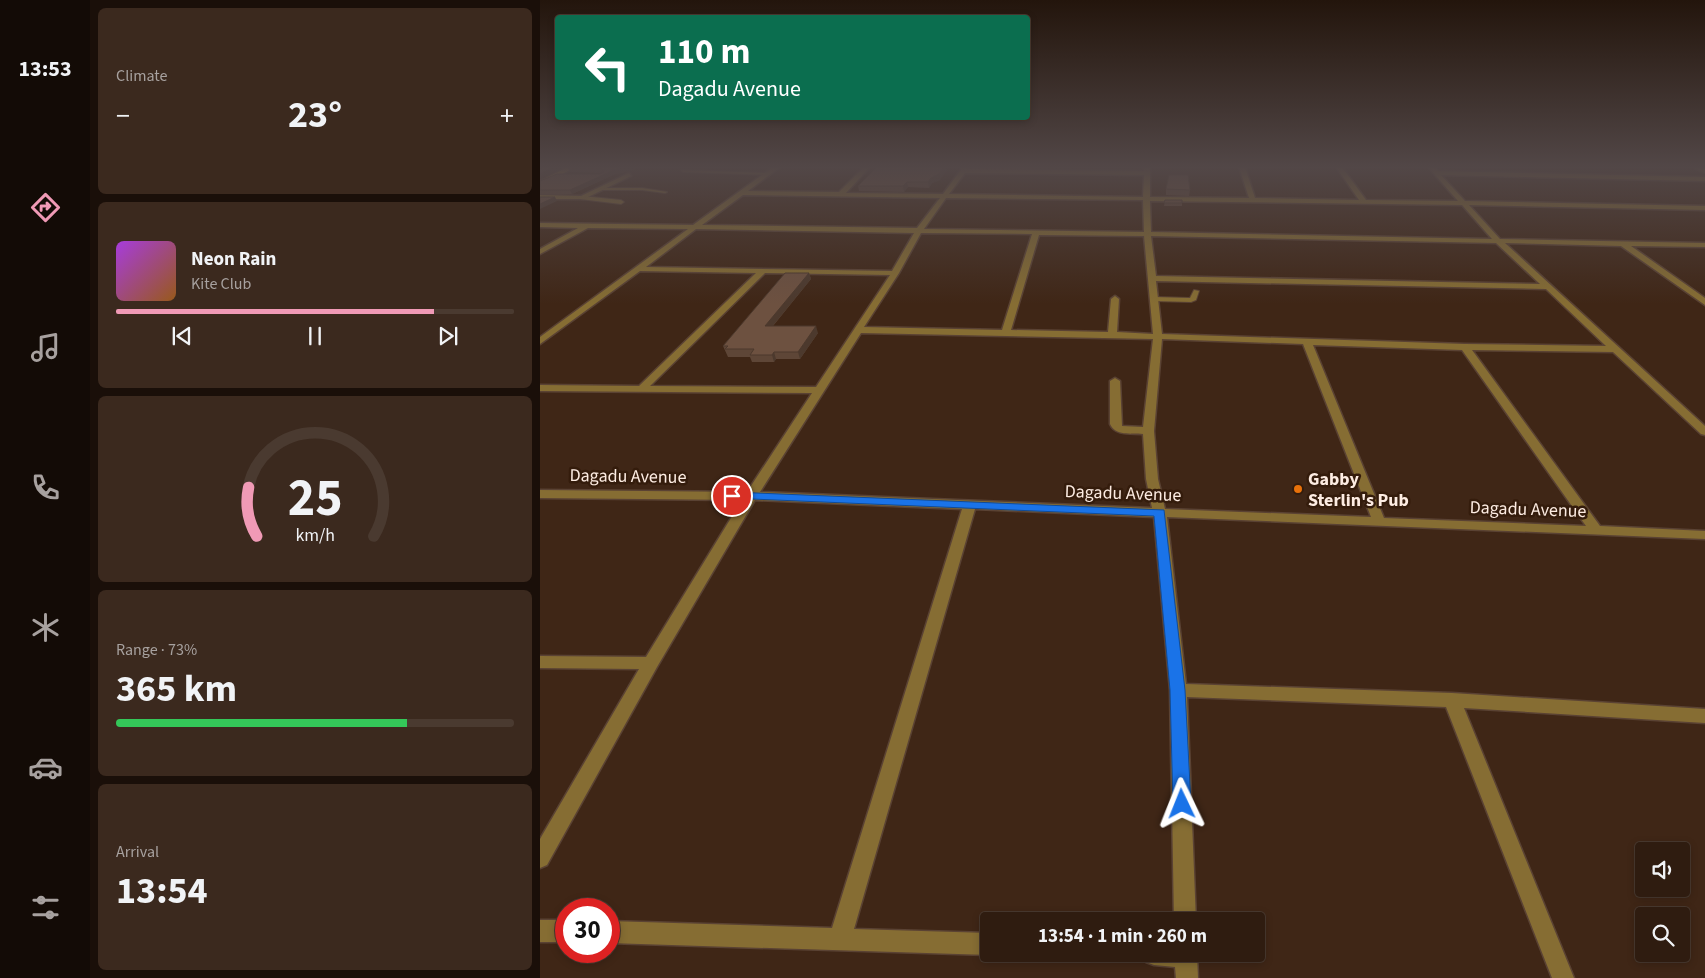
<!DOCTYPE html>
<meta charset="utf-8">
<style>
:root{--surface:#2f1c10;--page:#3b291e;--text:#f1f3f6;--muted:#a7a19f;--line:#4a3a30;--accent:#f09ab6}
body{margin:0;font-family:"Source Sans 3",sans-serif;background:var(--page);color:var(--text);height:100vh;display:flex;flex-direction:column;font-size:19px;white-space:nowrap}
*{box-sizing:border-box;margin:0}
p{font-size:16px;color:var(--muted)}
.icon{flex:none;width:28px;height:28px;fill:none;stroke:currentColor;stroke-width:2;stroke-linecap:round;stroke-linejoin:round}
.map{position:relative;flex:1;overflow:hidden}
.sheet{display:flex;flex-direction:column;gap:8px;padding:8px;background:#1a0f09;width:450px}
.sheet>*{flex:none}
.hud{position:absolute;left:15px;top:15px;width:475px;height:105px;border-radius:5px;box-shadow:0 2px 8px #0003,0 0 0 1px var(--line);background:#0b6e4f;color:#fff;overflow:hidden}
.controls{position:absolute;left:1095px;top:842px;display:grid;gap:10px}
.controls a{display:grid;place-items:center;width:55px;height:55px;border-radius:5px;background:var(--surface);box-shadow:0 2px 8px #0003,0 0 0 1px var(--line);font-size:25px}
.speed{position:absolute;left:15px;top:898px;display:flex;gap:10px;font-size:25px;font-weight:700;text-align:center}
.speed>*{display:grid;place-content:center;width:65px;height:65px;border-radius:50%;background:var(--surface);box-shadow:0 2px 8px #0003,0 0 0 1px var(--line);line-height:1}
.speed .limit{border:8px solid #d22;background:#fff;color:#111}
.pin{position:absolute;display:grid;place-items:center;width:42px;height:42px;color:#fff;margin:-21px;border:2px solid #fff;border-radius:50%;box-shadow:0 1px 5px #0007}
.me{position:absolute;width:55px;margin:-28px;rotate:358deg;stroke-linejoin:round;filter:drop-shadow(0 0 4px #0008)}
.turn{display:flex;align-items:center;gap:18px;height:105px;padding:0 20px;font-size:22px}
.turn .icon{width:65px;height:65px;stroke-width:2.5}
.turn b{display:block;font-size:35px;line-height:42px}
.big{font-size:38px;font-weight:700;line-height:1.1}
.sheet .card{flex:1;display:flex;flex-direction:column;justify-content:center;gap:8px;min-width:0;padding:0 18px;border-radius:8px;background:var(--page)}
.sheet .dial{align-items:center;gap:0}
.dial svg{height:130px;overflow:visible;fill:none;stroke:var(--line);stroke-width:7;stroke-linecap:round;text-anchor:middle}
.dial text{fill:var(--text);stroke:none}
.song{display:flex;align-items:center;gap:15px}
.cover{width:60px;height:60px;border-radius:8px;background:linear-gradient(135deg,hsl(280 70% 55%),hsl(30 70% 35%))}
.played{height:5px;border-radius:2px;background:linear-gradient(90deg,var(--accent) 80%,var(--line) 80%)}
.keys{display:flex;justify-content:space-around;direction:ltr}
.heat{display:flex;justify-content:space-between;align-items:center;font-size:28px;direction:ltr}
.charge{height:8px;border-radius:4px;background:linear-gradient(90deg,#34c759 73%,var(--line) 0)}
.trip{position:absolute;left:440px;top:912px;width:285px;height:50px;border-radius:5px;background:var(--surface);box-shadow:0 2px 8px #0003,0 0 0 1px var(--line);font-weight:700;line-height:50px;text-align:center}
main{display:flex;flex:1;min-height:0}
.tab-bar{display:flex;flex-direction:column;width:90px;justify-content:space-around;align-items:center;background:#130b06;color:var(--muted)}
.tab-bar .icon{width:35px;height:35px}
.tab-bar .active{color:var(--accent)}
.tab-bar b{font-size:22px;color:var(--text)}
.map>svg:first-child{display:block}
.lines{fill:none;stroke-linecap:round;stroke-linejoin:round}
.service-casing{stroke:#5a4233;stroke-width:2}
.minor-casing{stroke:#5a4233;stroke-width:3}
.secondary-casing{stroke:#5a4233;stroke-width:3}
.service{fill:#866d33;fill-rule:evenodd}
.minor{fill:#866d33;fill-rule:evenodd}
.secondary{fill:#b99129;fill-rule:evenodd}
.wall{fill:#5e4637}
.shaded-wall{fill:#4c392d}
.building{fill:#6d5140;stroke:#4c392d}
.route{fill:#1a73e8;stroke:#114b97}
.food-dot{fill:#e8710a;stroke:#341c0c;stroke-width:2}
.labels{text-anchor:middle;stroke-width:5;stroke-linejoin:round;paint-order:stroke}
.street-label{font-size:18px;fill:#fdece2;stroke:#341c0c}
.poi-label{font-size:18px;font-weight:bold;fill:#fdece2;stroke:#341c0c;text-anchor:start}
</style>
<main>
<nav class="tab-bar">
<b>13:53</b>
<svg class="icon active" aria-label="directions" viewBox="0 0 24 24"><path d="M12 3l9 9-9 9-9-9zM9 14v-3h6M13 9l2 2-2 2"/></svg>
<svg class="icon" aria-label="music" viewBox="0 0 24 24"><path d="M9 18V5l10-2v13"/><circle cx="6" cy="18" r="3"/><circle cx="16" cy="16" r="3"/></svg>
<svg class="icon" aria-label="phone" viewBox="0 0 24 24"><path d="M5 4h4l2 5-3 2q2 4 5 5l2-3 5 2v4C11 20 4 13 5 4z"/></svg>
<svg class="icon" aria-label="climate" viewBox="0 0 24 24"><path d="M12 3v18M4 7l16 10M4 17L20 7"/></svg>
<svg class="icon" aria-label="car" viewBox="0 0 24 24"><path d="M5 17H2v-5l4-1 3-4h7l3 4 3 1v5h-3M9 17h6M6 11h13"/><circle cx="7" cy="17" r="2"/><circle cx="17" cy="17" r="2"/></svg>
<svg class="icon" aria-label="filters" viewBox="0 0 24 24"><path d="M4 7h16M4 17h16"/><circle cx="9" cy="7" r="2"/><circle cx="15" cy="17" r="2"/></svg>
</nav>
<section class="sheet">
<div class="card"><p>Climate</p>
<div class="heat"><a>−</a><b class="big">23°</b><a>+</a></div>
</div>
<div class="card">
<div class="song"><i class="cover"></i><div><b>Neon Rain</b><p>Kite Club</p></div></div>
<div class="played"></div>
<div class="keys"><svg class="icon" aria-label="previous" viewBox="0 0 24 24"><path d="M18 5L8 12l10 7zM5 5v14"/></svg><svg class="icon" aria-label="pause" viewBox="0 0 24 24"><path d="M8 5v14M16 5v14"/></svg><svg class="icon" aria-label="next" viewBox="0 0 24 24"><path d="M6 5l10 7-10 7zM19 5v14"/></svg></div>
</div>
<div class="card dial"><svg viewBox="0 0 100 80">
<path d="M14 69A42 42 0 1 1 86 69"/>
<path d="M14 69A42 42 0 0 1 9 39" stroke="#f09ab6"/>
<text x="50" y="56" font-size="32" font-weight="700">25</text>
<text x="50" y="72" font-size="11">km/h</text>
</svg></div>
<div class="card"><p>Range · 73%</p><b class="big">365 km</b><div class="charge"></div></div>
<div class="card"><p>Arrival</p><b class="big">13:54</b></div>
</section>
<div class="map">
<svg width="1165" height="978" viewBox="0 0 1165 978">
<rect width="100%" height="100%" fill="#3f2616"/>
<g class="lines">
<defs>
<g id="service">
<polygon points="141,170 229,173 231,174 229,175 143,172"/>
<polygon points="61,188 102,188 127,192 125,193 102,190 63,190"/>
<polygon points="42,196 81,200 84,202 81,204 40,199"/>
<polygon points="654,290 659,291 656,300 651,302 614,301 611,299 614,297 650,298"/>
</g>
<g id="minor">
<path d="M 233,167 L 240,167 L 208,191 L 299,192 L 324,167 L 330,167 L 306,193 L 403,194 L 423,167 L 429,167 L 427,169 L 604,171 L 604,167 L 610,167 L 610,197 L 709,198 L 699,167 L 705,167 L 715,198 L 819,200 L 796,167 L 802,167 L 826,200 L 918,201 L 888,167 L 894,167 L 898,171 L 1165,177 L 1165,181 L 901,175 L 925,201 L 1165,206 L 1165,210 L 929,205 L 960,239 L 1165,243 L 1165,247 L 1091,246 L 1165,298 L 1165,305 L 1081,246 L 965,243 L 1165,426 L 1165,435 L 1161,434 L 1073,352 L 932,350 L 1060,526 L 1165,531 L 1165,539 L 627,517 L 646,684 L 912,693 L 1165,709 L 1165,723 L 924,708 L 1034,978 L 1012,978 L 906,707 L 647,697 L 656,921 L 634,921 L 630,690 L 614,517 L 435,509 L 314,929 L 449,933 L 449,954 L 452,954 L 449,955 L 69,943 L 69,921 L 292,928 L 422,509 L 215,500 L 117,667 L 7,865 L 0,868 L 0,839 L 99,669 L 0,668 L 0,656 L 106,657 L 202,500 L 0,498 L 0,490 L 207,492 L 272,393 L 0,391 L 0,385 L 99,386 L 216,273 L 100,271 L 0,344 L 0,337 L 148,229 L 48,228 L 0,254 L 0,249 L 38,228 L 0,227 L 0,223 L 153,225 ZM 425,173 L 604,175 L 603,197 L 409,194 ZM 203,195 L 400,198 L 377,228 L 162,225 ZM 406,198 L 603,200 L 604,232 L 384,229 ZM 610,201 L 922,205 L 952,239 L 611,232 ZM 156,229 L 374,233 L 352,271 L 106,267 ZM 381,233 L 492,234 L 462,330 L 324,327 L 359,273 ZM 499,235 L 604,236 L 613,334 L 577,332 L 579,299 L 575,296 L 571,299 L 568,332 L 471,330 ZM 611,236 L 956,243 L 1000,284 L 616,276 ZM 225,273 L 350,275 L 276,387 L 110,386 ZM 616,281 L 1006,289 L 1066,346 L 925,344 L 622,334 ZM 321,333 L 613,339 L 603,427 L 582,426 L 580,381 L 575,378 L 570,381 L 570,424 C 575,436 591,433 603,434 L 606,479 L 612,508 L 220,492 ZM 622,339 L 763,344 L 831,517 L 625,509 L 618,479 L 614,431 ZM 773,345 L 922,350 L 1046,526 L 844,518 Z"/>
<polygon points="1153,167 1165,169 1165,173 1154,168"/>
<polygon points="89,173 91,176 44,199 0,199 0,195 41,196"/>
<rect x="0" y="920" width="26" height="22"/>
<polygon points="603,954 657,954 658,978 636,978 635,967 614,965 606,962"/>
</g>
<polygon id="secondary" points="28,167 36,167 0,185 0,181"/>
</defs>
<use href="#service" class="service-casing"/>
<use href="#minor" class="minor-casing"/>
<use href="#secondary" class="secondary-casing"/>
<use href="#service" class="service"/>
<use href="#minor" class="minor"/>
<use href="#secondary" class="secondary"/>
</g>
<g class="wall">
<polygon points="30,167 99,167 90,171 75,174 32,194 0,194 0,181 60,174 63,173 30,172 28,168"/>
<polygon points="400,180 392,183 389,188 368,187 364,192 319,191 318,186"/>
<polygon points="626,189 650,190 649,196 626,195"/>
<polygon points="625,200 642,200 642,206 624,206"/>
<polygon points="269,273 271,279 233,326 278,333 260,359 236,359 234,362 212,362 210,357 188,357 183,346"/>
</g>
<g class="shaded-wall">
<polygon points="14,167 24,167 0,179 0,174"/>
<polygon points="89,167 99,167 90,171 75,174 32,194 30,190 74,170"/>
<polygon points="404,167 409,167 400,180 392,183 389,188 388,182 391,178"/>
<polygon points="367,182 368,187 364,192 363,186"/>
<polygon points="15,197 17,201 0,209 0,204"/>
<polygon points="269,273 271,279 227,333 225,326"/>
<polygon points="276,326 278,333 260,359 258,352"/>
<polygon points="234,352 236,359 234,362 232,355"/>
</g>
<g class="building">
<polygon points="3,167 14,167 0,174 0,169"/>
<polygon points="30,167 89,167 74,170 30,190 0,190 0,181 17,174 60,174 64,172 61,168 28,168"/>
<polygon points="337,167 404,167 399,174 391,178 388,182 367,182 363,186 318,186"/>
<polygon points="629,175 648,175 650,190 626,189"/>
<polygon points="0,197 15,197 0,204"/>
<polygon points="625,200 642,200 642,203 624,203"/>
<polygon points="245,273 269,273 225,326 276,326 258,352 234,352 232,355 210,355 214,349 185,349 188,346 183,346"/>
</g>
<linearGradient id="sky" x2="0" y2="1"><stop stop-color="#23150c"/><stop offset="0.55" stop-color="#524747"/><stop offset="1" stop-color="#524747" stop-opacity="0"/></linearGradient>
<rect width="1165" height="304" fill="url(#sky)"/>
<polygon class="route" points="192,492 624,510 645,690 651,804 648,810 642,812 636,810 633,804 630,690 614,516 188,498 186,496"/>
<circle class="food-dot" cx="758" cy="489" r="5"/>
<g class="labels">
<g class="street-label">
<text transform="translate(88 476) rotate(1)" y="6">Dagadu Avenue</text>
<text transform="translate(583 493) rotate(2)" y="6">Dagadu Avenue</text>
<text transform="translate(988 509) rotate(2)" y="6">Dagadu Avenue</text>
</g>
<g class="poi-label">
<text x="768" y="485">Gabby<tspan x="768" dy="21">Sterlin's Pub</tspan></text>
</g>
</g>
</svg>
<div class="controls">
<a><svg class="icon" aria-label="sound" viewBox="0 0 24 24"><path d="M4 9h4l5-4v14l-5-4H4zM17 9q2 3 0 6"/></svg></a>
<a><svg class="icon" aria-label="search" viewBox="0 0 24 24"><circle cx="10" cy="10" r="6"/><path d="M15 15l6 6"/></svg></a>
</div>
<div class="speed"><div class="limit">30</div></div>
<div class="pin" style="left:192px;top:496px;background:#d93025"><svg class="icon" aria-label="arrive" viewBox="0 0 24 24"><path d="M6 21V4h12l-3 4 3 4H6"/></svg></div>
<svg class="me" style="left:642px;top:804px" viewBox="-20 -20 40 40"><path d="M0-17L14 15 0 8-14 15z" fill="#1a73e8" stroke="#fff" stroke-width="4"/></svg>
<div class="trip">13:54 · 1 min · 260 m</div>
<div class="hud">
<div class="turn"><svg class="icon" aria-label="left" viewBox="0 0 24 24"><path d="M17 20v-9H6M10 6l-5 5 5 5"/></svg><div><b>110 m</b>Dagadu Avenue</div></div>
</div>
</div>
</main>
